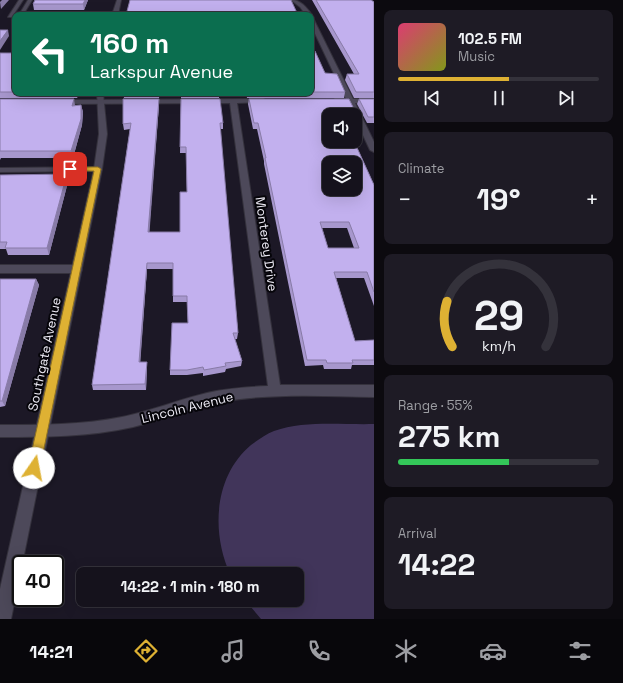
<!DOCTYPE html>
<meta charset="utf-8">
<style>
:root{--surface:#15121c;--page:#1e1b25;--text:#f1f3f6;--muted:#9d9ea3;--line:#34323b;--accent:#deb133}
body{margin:0;font-family:"Space Grotesk",sans-serif;background:var(--page);color:var(--text);height:100vh;display:flex;flex-direction:column;font-size:15px;white-space:nowrap}
*{box-sizing:border-box;margin:0}
p{font-size:13px;color:var(--muted)}
.icon{flex:none;width:22px;height:22px;fill:none;stroke:currentColor;stroke-width:2;stroke-linecap:round;stroke-linejoin:round}
.map{position:relative;flex:1;overflow:hidden}
.sheet{display:flex;flex-direction:column;gap:10px;padding:10px;background:#0c0a0f;width:249px}
.sheet>*{flex:none}
.banner{position:absolute;left:12px;top:12px;width:302px;height:84px;border-radius:8px;box-shadow:0 4px 16px #0002,0 0 0 1px var(--line);background:#0b6e4f;color:#fff;overflow:hidden}
.buttons{position:absolute;left:322px;top:108px;display:grid;gap:8px}
.buttons a{display:grid;place-items:center;width:40px;height:40px;border-radius:8px;background:var(--surface);box-shadow:0 4px 16px #0002,0 0 0 1px var(--line);font-size:20px}
.speed{position:absolute;left:12px;top:555px;display:flex;gap:8px;font-size:20px;font-weight:700;text-align:center}
.speed>*{display:grid;place-content:center;width:52px;height:52px;border-radius:50%;background:var(--surface);box-shadow:0 4px 16px #0002,0 0 0 1px var(--line);line-height:1}
.speed .limit{border:2px solid #111;border-radius:6px;background:#fff;color:#111}
.pin{position:absolute;display:grid;place-items:center;width:34px;height:34px;color:#fff;margin:-17px;border-radius:8px;box-shadow:0 2px 6px #0006}
.me{position:absolute;width:44px;margin:-22px;rotate:12deg;stroke-linejoin:round;filter:drop-shadow(0 0 3px #0008)}
.turn{display:flex;align-items:center;gap:14px;height:84px;padding:0 12px;font-size:18px}
.turn .icon{width:52px;height:52px;stroke-width:2.5}
.turn b{display:block;font-size:28px;line-height:34px}
.big{font-size:30px;font-weight:700;line-height:1.1}
.sheet .widget{flex:1;display:flex;flex-direction:column;justify-content:center;gap:6px;min-width:0;padding:0 14px;border-radius:8px;background:var(--page)}
.sheet .dial{align-items:center;gap:0}
.dial svg{height:104px;overflow:visible;fill:none;stroke:var(--line);stroke-width:7;stroke-linecap:round;text-anchor:middle}
.dial text{fill:var(--text);stroke:none}
.song{display:flex;align-items:center;gap:12px}
.cover{width:48px;height:48px;border-radius:6px;background:linear-gradient(135deg,hsl(340 70% 55%),hsl(70 70% 35%))}
.played{height:4px;border-radius:2px;background:linear-gradient(90deg,var(--accent) 55%,var(--line) 55%)}
.keys{display:flex;justify-content:space-around;direction:ltr}
.heat{display:flex;justify-content:space-between;align-items:center;font-size:22px;direction:ltr}
.charge{height:6px;border-radius:3px;background:linear-gradient(90deg,#34c759 55%,var(--line) 0)}
.trip{position:absolute;left:76px;top:567px;width:228px;height:40px;border-radius:8px;background:var(--surface);box-shadow:0 4px 16px #0002,0 0 0 1px var(--line);font-weight:700;line-height:40px;text-align:center}
.dock{display:flex;height:64px;justify-content:space-around;align-items:center;background:#08070b;color:var(--muted)}
.dock .icon{width:28px;height:28px}
.dock .selected{color:var(--accent)}
.dock b{font-size:18px;color:var(--text)}
main{display:flex;flex:1;min-height:0}
.map>svg:first-child{display:block}
.green{fill:#41355a}
.lines{fill:none;stroke-linecap:round;stroke-linejoin:round}
.service-casing{stroke:#35323d;stroke-width:2}
.minor-casing{stroke:#35323d;stroke-width:2}
.tertiary-casing{stroke:#35323d;stroke-width:2}
.service{fill:#4d495a;fill-rule:evenodd}
.minor{fill:#4d495a;fill-rule:evenodd}
.tertiary{fill:#4d495a;fill-rule:evenodd}
.wall{fill:#a797cd;fill-rule:evenodd}
.shaded-wall{fill:#887ba7}
.building{fill:#c2b0ee;stroke:#887ba7;fill-rule:evenodd}
.route{fill:#deb133;stroke:#907321}
.labels{text-anchor:middle;stroke-width:4;stroke-linejoin:round;paint-order:stroke}
.street-label{font-size:13px;fill:#edebf5;stroke:#06050a}
</style>
<main>
<div class="map">
<svg width="374" height="619" viewBox="0 0 374 619">
<rect width="100%" height="100%" fill="#1c1826"/>
<path class="green" d="M 374,424 L 374,619 L 261,619 L 245,600 L 297,600 L 297,574 L 230,574 C 211,532 214,476 251,445 C 258,440 266,434 274,431 C 305,420 342,425 374,424 Z"/>
<g class="lines">
<defs>
<g id="service">
<polygon points="19,0 23,0 12,17 8,17"/>
<polygon points="28,0 32,0 23,15 19,15"/>
</g>
<g id="minor">
<path d="M 291,0 C 301,0 306,7 312,15 L 311,16 L 306,15 L 300,7 Z"/>
<polygon points="311,18 314,20 353,99 374,99 374,103 355,103 374,142 374,152 370,150 355,118 355,115 353,115 348,103 335,103 332,101 335,99 346,99 311,25"/>
<path d="M 263,99 L 265,100 L 265,102 L 237,103 L 280,385 L 374,385 L 374,397 C 323,396 270,393 220,402 C 190,407 162,420 133,427 C 89,437 44,437 0,437 L 0,425 C 41,425 82,425 122,417 C 151,411 178,400 207,393 C 227,388 248,387 268,386 L 230,103 L 61,104 L 58,102 L 61,100 Z"/>
<polygon points="98,167 102,169 101,171 0,172 0,168"/>
<polygon points="0,265 77,265 81,266 82,269 81,272 77,273 0,273"/>
</g>
<g id="tertiary">
<polygon points="117,0 121,0 118,15 112,15"/>
<polygon points="97,93 103,93 107,134 102,169 11,619 0,619 0,589 94,169 99,134"/>
</g>
</defs>
<use href="#service" class="service-casing"/>
<use href="#minor" class="minor-casing"/>
<use href="#tertiary" class="tertiary-casing"/>
<use href="#service" class="service"/>
<use href="#minor" class="minor"/>
<use href="#tertiary" class="tertiary"/>
</g>
<g class="wall">
<polygon points="88,0 84,10 34,10 33,4"/>
<polygon points="312,0 371,0 374,2 374,98 354,98 345,80 347,74 354,74"/>
<polygon points="311,51 325,73 345,92 344,98 247,98 246,93 311,93"/>
<polygon points="0,53 15,53 15,93 79,93 77,98 0,98"/>
<polygon points="123,93 160,93 159,98 124,98"/>
<rect x="181" y="93" width="38" height="5"/>
<polygon points="0,99 75,105 81,105 83,112 82,125 73,158 1,158 0,160"/>
<polygon points="181,99 223,123 223,129 220,129 238,333 237,339 235,339 242,361 241,366 226,369 225,372 203,376 203,373 187,375 170,375 170,370 188,323 187,305 187,302 173,302 173,269 147,269 140,362 147,362 147,367 146,390 93,390 92,385 130,129 124,130 123,124 159,105 149,232 180,232 187,192 186,153 180,153"/>
<path d="M 249,99 L 349,99 L 358,117 L 356,123 L 355,123 L 355,115 L 329,115 L 329,141 L 354,141 L 374,185 L 374,306 L 364,278 L 336,278 L 355,341 L 374,340 L 374,365 L 352,365 L 351,369 L 324,369 L 323,365 L 305,366 L 264,164 L 264,161 L 257,129 L 253,129 L 248,104 ZM 329,163 L 355,163 L 355,189 L 329,189 ZM 322,228 L 347,228 L 354,248 L 328,248 Z"/>
<polygon points="359,99 374,99 374,123 367,123 357,104"/>
<polygon points="0,175 68,182 49,255 8,255 6,249 0,249"/>
<polygon points="0,279 36,279 39,285 5,406 0,407"/>
</g>
<g class="shaded-wall">
<polygon points="2,0 9,0 1,9 0,2"/>
<polygon points="85,0 88,0 84,10 83,4"/>
<polygon points="8,30 9,36 0,50 0,41"/>
<polygon points="76,93 79,93 77,98"/>
<polygon points="74,99 75,105 72,106"/>
<polygon points="159,99 159,105 149,239 148,232"/>
<polygon points="81,105 83,112 82,125 73,158 71,151"/>
<polygon points="67,174 68,182 49,255 47,248"/>
<polygon points="147,263 147,269 140,367 139,362"/>
<polygon points="36,279 39,285 5,406 2,401"/>
<polygon points="147,362 147,367 146,390 145,384"/>
</g>
<g class="building">
<polygon points="35,0 85,0 83,4 33,4"/>
<polygon points="130,0 291,0 298,15 126,15"/>
<polygon points="316,0 371,0 374,2 374,92 356,92 347,74 359,74"/>
<polygon points="75,14 97,14 96,15 74,15"/>
<polygon points="0,30 8,30 0,41"/>
<polygon points="311,51 315,51 325,73 337,74 345,92 311,92"/>
<rect x="0" y="53" width="15" height="39"/>
<polygon points="0,99 74,99 72,106 81,105 81,119 71,151 0,151"/>
<polygon points="123,99 159,99 148,232 180,232 180,192 187,192 186,147 180,147 181,99 220,99 223,123 220,123 238,333 233,333 242,361 225,363 226,366 204,370 203,367 187,370 170,370 172,323 188,323 187,299 187,296 173,296 173,263 147,263 139,362 147,362 145,384 92,385 131,123 123,124"/>
<path d="M 249,99 L 349,99 L 358,117 L 355,117 L 355,115 L 329,115 L 329,141 L 354,141 L 374,185 L 374,292 L 367,272 L 334,272 L 355,341 L 374,340 L 374,360 L 352,360 L 353,363 L 327,363 L 326,360 L 307,360 L 265,158 L 266,158 L 258,123 L 254,123 ZM 329,163 L 355,163 L 355,189 L 329,189 ZM 320,222 L 349,222 L 359,248 L 328,248 Z"/>
<polygon points="359,99 374,99 374,117 368,117"/>
<polygon points="67,174 47,248 5,248 7,242 0,242 0,175"/>
<polygon points="0,279 36,279 2,401 0,401"/>
</g>
<polygon class="route" points="98,167 101,169 40,468 38,472 34,474 30,472 28,468 94,171 70,171 66,169 70,167"/>
<g class="labels">
<g class="street-label">
<text transform="translate(267 244) rotate(82)" y="5">Monterey Drive</text>
<text transform="translate(44 354) rotate(-78)" y="5">Southgate Avenue</text>
<text transform="translate(187 407) rotate(-14)" y="5">Lincoln Avenue</text>
</g>
</g>
</svg>
<div class="buttons">
<a><svg class="icon" aria-label="sound" viewBox="0 0 24 24"><path d="M4 9h4l5-4v14l-5-4H4zM17 9q2 3 0 6"/></svg></a>
<a><svg class="icon" aria-label="layers" viewBox="0 0 24 24"><path d="M12 4l9 5-9 5-9-5zM3 14l9 5 9-5"/></svg></a>
</div>
<div class="speed"><div class="limit">40</div></div>
<div class="pin" style="left:70px;top:169px;background:#d93025"><svg class="icon" aria-label="arrive" viewBox="0 0 24 24"><path d="M6 21V4h12l-3 4 3 4H6"/></svg></div>
<svg class="me" style="left:34px;top:468px" viewBox="-20 -20 40 40"><circle r="19" fill="#fff"/><path d="M0-13L10 11 0 6-10 11z" fill="#deb133"/></svg>
<div class="trip">14:22 · 1 min · 180 m</div>
<div class="banner">
<div class="turn"><svg class="icon" aria-label="left" viewBox="0 0 24 24"><path d="M17 20v-9H6M10 6l-5 5 5 5"/></svg><div><b>160 m</b>Larkspur Avenue</div></div>
</div>
</div>
<section class="sheet">
<div class="widget">
<div class="song"><i class="cover"></i><div><b>102.5 FM</b><p>Music</p></div></div>
<div class="played"></div>
<div class="keys"><svg class="icon" aria-label="previous" viewBox="0 0 24 24"><path d="M18 5L8 12l10 7zM5 5v14"/></svg><svg class="icon" aria-label="pause" viewBox="0 0 24 24"><path d="M8 5v14M16 5v14"/></svg><svg class="icon" aria-label="next" viewBox="0 0 24 24"><path d="M6 5l10 7-10 7zM19 5v14"/></svg></div>
</div>
<div class="widget"><p>Climate</p>
<div class="heat"><a>−</a><b class="big">19°</b><a>+</a></div>
</div>
<div class="widget dial"><svg viewBox="0 0 100 80">
<path d="M14 69A42 42 0 1 1 86 69"/>
<path d="M14 69A42 42 0 0 1 10 34" stroke="#deb133"/>
<text x="50" y="56" font-size="32" font-weight="700">29</text>
<text x="50" y="72" font-size="11">km/h</text>
</svg></div>
<div class="widget"><p>Range · 55%</p><b class="big">275 km</b><div class="charge"></div></div>
<div class="widget"><p>Arrival</p><b class="big">14:22</b></div>
</section>
</main>
<nav class="dock">
<b>14:21</b>
<svg class="icon selected" aria-label="directions" viewBox="0 0 24 24"><path d="M12 3l9 9-9 9-9-9zM9 14v-3h6M13 9l2 2-2 2"/></svg>
<svg class="icon" aria-label="music" viewBox="0 0 24 24"><path d="M9 18V5l10-2v13"/><circle cx="6" cy="18" r="3"/><circle cx="16" cy="16" r="3"/></svg>
<svg class="icon" aria-label="phone" viewBox="0 0 24 24"><path d="M5 4h4l2 5-3 2q2 4 5 5l2-3 5 2v4C11 20 4 13 5 4z"/></svg>
<svg class="icon" aria-label="climate" viewBox="0 0 24 24"><path d="M12 3v18M4 7l16 10M4 17L20 7"/></svg>
<svg class="icon" aria-label="car" viewBox="0 0 24 24"><path d="M5 17H2v-5l4-1 3-4h7l3 4 3 1v5h-3M9 17h6M6 11h13"/><circle cx="7" cy="17" r="2"/><circle cx="17" cy="17" r="2"/></svg>
<svg class="icon" aria-label="filters" viewBox="0 0 24 24"><path d="M4 7h16M4 17h16"/><circle cx="9" cy="7" r="2"/><circle cx="15" cy="17" r="2"/></svg>
</nav>
